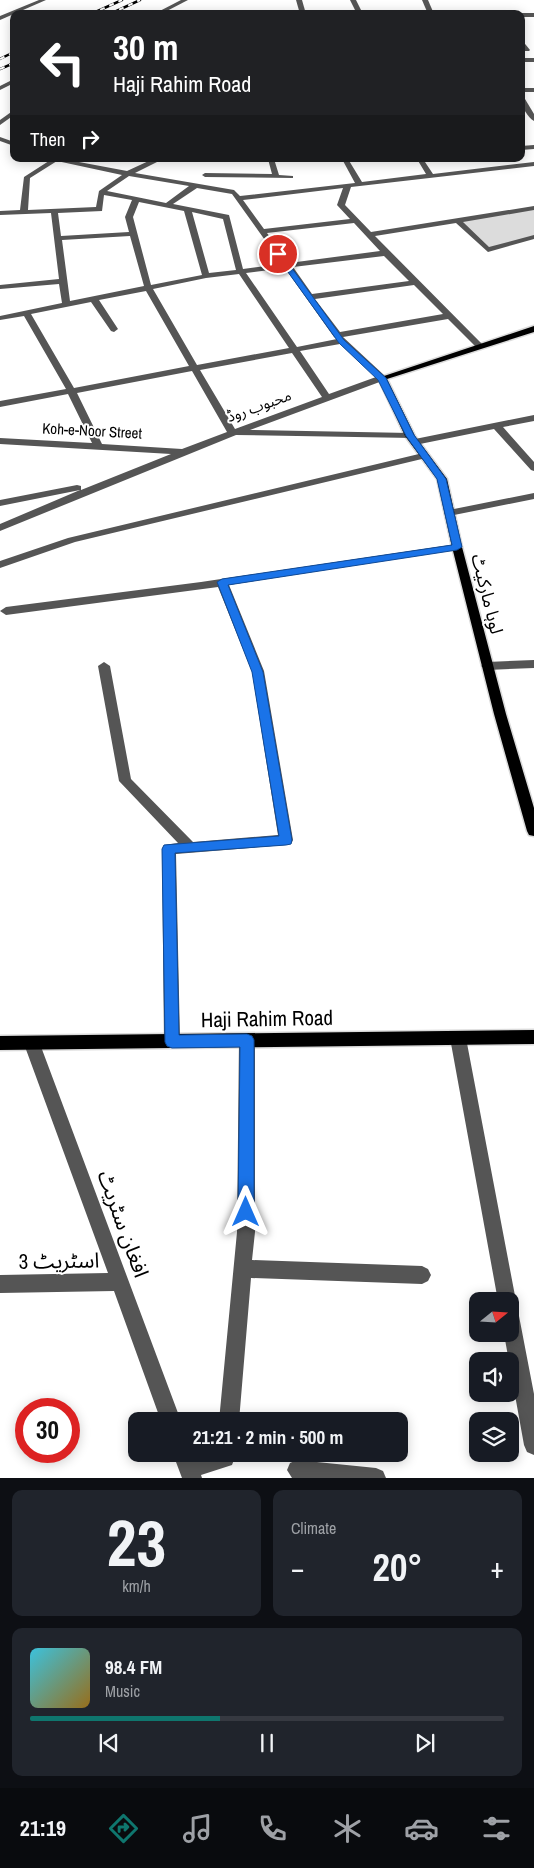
<!DOCTYPE html>
<meta charset="utf-8">
<style>
:root{--surface:#171b24;--page:#20242c;--text:#f1f3f6;--muted:#9ea1a6;--line:#363941;--accent:#0f766e}
body{margin:0;font-family:"Archivo Narrow","Noto Sans Arabic",sans-serif;background:var(--page);color:var(--text);height:100vh;display:flex;flex-direction:column;font-size:19px;white-space:nowrap}
*{box-sizing:border-box;margin:0}
p{font-size:16px;color:var(--muted)}
.icon{flex:none;width:28px;height:28px;fill:none;stroke:currentColor;stroke-width:2;stroke-linecap:round;stroke-linejoin:round}
.map{position:relative;height:1478px;overflow:hidden}
.drawer{display:flex;flex-direction:column;gap:12px;padding:12px;background:#0d0f14;flex:1}
.drawer>*{flex:none}
.top-card{position:absolute;left:10px;top:10px;width:515px;height:152px;border-radius:10px;box-shadow:0 2px 12px #0003;background:#202124;color:#fff;overflow:hidden}
.needle{width:32px;rotate:72deg}
.tools{position:absolute;left:469px;top:1292px;display:grid;gap:10px}
.tools a{display:grid;place-items:center;width:50px;height:50px;border-radius:10px;background:var(--surface);box-shadow:0 2px 12px #0003;font-size:25px}
.speed{position:absolute;left:15px;top:1398px;display:flex;gap:10px;font-size:25px;font-weight:700;text-align:center}
.speed>*{display:grid;place-content:center;width:65px;height:65px;border-radius:50%;background:var(--surface);box-shadow:0 2px 12px #0003;line-height:1}
.speed .limit{border:8px solid #d22;background:#fff;color:#111}
.pin{position:absolute;display:grid;place-items:center;width:42px;height:42px;color:#fff;margin:-21px;border:2px solid #fff;border-radius:50%;box-shadow:0 1px 5px #0007}
.me{position:absolute;width:55px;margin:-28px;rotate:0deg;stroke-linejoin:round;filter:drop-shadow(0 0 4px #0008)}
.turn{display:flex;align-items:center;gap:18px;height:105px;padding:0 20px;font-size:22px}
.turn .icon{width:65px;height:65px;stroke-width:2.5}
.turn b{display:block;font-size:35px;line-height:42px}
.then{display:flex;align-items:center;height:48px;padding:0 20px;background:#0003;gap:10px;font-size:19px}
.big{font-size:38px;font-weight:700;line-height:1.1}
.drawer .card{flex:1;display:flex;flex-direction:column;justify-content:center;gap:8px;min-width:0;padding:0 18px;border-radius:10px;background:var(--page)}
.drawer .dial{align-items:center;gap:0}
.dial b{font-size:65px;line-height:1}
.song{display:flex;align-items:center;gap:15px}
.cover{width:60px;height:60px;border-radius:8px;background:linear-gradient(135deg,hsl(190 70% 55%),hsl(40 70% 35%))}
.played{height:5px;border-radius:2px;background:linear-gradient(90deg,var(--accent) 40%,var(--line) 40%)}
.keys{display:flex;justify-content:space-around;direction:ltr}
.heat{display:flex;justify-content:space-between;align-items:center;font-size:28px;direction:ltr}
.drawer .tiles{flex:1;display:grid;gap:12px;grid-template-columns:1fr 1fr}
.card:last-child{grid-column:span 2}
.trip{position:absolute;left:128px;top:1412px;width:280px;height:50px;border-radius:10px;background:var(--surface);box-shadow:0 2px 12px #0003;font-weight:700;line-height:50px;text-align:center}
.tabs{display:flex;height:80px;justify-content:space-around;align-items:center;background:#090b0e;color:var(--muted)}
.tabs .icon{width:35px;height:35px}
.tabs .current{color:var(--accent)}
.tabs b{font-size:22px;color:var(--text)}
.map>svg:first-child{display:block}
.green{fill:#dcdcdc}
.lines{fill:none;stroke-linecap:round;stroke-linejoin:round}
.major-casing{stroke:#dbdbdb;stroke-width:3}
.minor{fill:#555;fill-rule:evenodd}
.major{fill:#000;fill-rule:evenodd}
.rail-casing{stroke:#000;stroke-width:2.5}
.rail{stroke:#fff;stroke-width:2;stroke-dasharray:5;stroke-linecap:butt}
.route{fill:#1a73e8;stroke:#114b97}
.labels{text-anchor:middle;stroke-width:4;stroke-linejoin:round;paint-order:stroke}
.far-street-label{font-size:15px;fill:#000;stroke:#fff}
.street-label{font-size:18px;fill:#000;stroke:#fff}
.near-street-label{font-size:21px;fill:#000;stroke:#fff}
</style>
<div class="map">
<svg width="534" height="1478" viewBox="0 0 534 1478">
<rect width="100%" height="100%" fill="#fff"/>
<polygon class="green" points="534,208 534,237 488,250 457,220"/>
<g class="lines">
<defs>
<g id="major">
<polygon points="534,326 534,332 387,379 415,436 447,479 462,547 506,714 534,808 534,836 529,835 527,831 494,714 452,547 437,479 405,436 378,378"/>
<polygon points="534,1030 534,1044 0,1050 0,1036"/>
</g>
</defs>
<use href="#major" class="major-casing"/>
<g class="minor">
<polygon points="39,0 46,0 0,20 0,16"/>
<polygon points="181,0 188,0 161,14 154,14"/>
<polygon points="296,0 302,0 306,14 300,14"/>
<polygon points="350,0 356,0 363,14 357,14"/>
<polygon points="422,0 428,0 434,14 428,14"/>
<rect x="521" y="13" width="13" height="4"/>
<polygon points="521,39 530,50 529,51 525,51 521,46"/>
<rect x="521" y="58" width="13" height="4"/>
<polygon points="14,79 14,83 0,90 0,86"/>
<rect x="521" y="88" width="13" height="4"/>
<path d="M 521,99 L 525,99 L 534,114 L 534,121 C 528,118 521,106 521,99 Z"/>
<polygon points="14,110 14,115 0,125 0,120"/>
<polygon points="0,137 14,142 14,146 0,141"/>
<polygon points="534,145 534,149 521,150 521,146"/>
<path d="M 52,159 L 63,159 L 127,171 L 153,159 L 159,159 L 157,162 L 135,173 L 234,190 L 240,196 L 355,183 L 342,159 L 348,159 L 362,182 L 426,174 L 417,159 L 423,159 L 433,174 L 534,162 L 534,166 L 351,187 L 345,205 L 371,232 L 534,206 L 534,210 L 463,222 L 489,247 L 534,235 L 534,239 L 488,252 L 456,223 L 375,236 L 484,346 L 477,348 L 448,319 L 343,337 L 385,376 L 385,380 L 250,430 L 410,433 L 413,434 L 413,438 L 236,435 L 0,531 L 0,524 L 80,490 L 0,506 L 0,500 L 77,485 L 81,486 L 81,490 L 171,454 L 0,444 L 0,438 L 92,443 L 68,394 L 0,407 L 0,401 L 66,389 L 24,316 L 0,320 L 0,316 L 62,303 L 59,284 L 0,289 L 0,285 L 59,279 L 51,213 L 0,215 L 0,211 L 20,210 L 24,177 ZM 57,161 L 122,175 L 99,191 L 96,207 L 28,210 L 30,178 ZM 129,176 L 189,186 L 166,203 L 107,191 ZM 197,188 L 232,194 L 282,264 L 243,269 L 229,215 L 173,204 ZM 343,188 L 337,205 L 350,219 L 264,229 L 243,200 ZM 104,195 L 132,200 L 125,217 L 129,232 L 61,236 L 58,213 L 102,211 ZM 139,202 L 184,211 L 202,275 L 151,285 L 133,217 ZM 192,212 L 223,219 L 236,270 L 209,273 ZM 354,223 L 380,251 L 289,263 L 267,233 ZM 130,236 L 144,286 L 70,301 L 62,240 ZM 384,256 L 409,281 L 312,294 L 293,267 ZM 285,268 L 334,337 L 337,339 L 297,347 L 246,273 ZM 239,274 L 289,348 L 197,365 L 153,289 L 206,278 ZM 414,285 L 443,314 L 340,332 L 315,299 ZM 146,291 L 189,366 L 74,388 L 31,314 L 91,302 L 111,331 L 114,332 L 118,329 L 99,300 ZM 340,344 L 376,377 L 329,394 L 300,351 ZM 292,353 L 322,397 L 235,429 L 200,370 ZM 192,371 L 227,432 L 182,449 L 102,444 L 77,393 Z"/>
<polygon points="268,159 274,159 279,175 293,176 293,178 205,177 202,175 205,173 272,174"/>
<polygon points="534,415 534,421 503,427 534,462 534,471 531,470 494,429 415,445 410,442 415,439"/>
<polygon points="423,453 426,454 426,458 75,542 0,568 0,561 68,538"/>
<polygon points="534,493 534,499 449,516 444,513 449,510"/>
<polygon points="457,544 462,547 461,549 229,585 264,671 293,840 291,844 286,845 176,854 180,1041 177,1046 172,1048 167,1046 164,1041 162,849 164,845 178,843 119,781 98,666 104,662 110,666 131,779 193,842 278,835 252,671 218,587 6,615 0,611 6,607 201,582"/>
<polygon points="534,660 534,668 487,670 481,666 487,662"/>
<polygon points="458,1031 463,1033 466,1038 516,1301 512,1308 516,1310 519,1316 534,1394 534,1455 527,1452 524,1445 504,1334 510,1334 510,1301 498,1301 450,1038 453,1033"/>
<polygon points="247,1033 252,1035 255,1040 255,1232 252,1260 422,1266 428,1269 431,1275 428,1281 422,1284 251,1278 239,1421 219,1421 237,1232 239,1040 242,1035"/>
<polygon points="32,1037 37,1039 40,1044 181,1421 161,1421 114,1291 0,1293 0,1275 108,1273 24,1044 27,1039"/>
<polygon points="173,1454 193,1454 194,1458 207,1454 236,1454 232,1465 201,1475 202,1478 182,1478"/>
<polygon points="297,1460 376,1468 383,1471 386,1478 292,1478 287,1470 290,1463"/>
</g>
<use href="#major" class="major"/>
<defs>
<g id="rail">
<polyline points="91,14 122,0"/>
<polyline points="110,14 140,0"/>
<polyline points="0,59 14,52"/>
<polyline points="0,69 14,63"/>
</g>
</defs>
<use href="#rail" class="rail-casing"/>
<use href="#rail" class="rail"/>
</g>
<polygon class="route" points="278,252 281,253 344,340 386,378 414,435 446,479 462,547 457,550 228,585 263,672 292,840 291,844 286,845 175,853 179,1035 247,1034 252,1036 254,1040 254,1212 251,1218 246,1220 240,1218 238,1212 240,1047 172,1048 167,1046 165,1042 162,849 164,845 279,836 252,672 217,582 222,579 452,545 437,479 406,436 378,380 339,343 275,254"/>
<g class="labels">
<g class="far-street-label">
<text transform="translate(259 406) rotate(-20)" y="5">محبوب روڈ</text>
<text transform="translate(92 431) rotate(3)" y="5">Koh-e-Noor Street</text>
</g>
<g class="street-label">
<text transform="translate(487 594) rotate(76)" y="6">لوہا مارکیٹ</text>
</g>
<g class="near-street-label">
<text transform="translate(267 1019) rotate(-1)" y="7">Haji Rahim Road</text>
<text transform="translate(123 1224) rotate(70)" y="7">افغان سٹریٹ</text>
<text transform="translate(59 1261) rotate(-1)" y="7">اسٹریٹ 3</text>
</g>
</g>
</svg>
<div class="tools">
<a><svg class="needle" viewBox="-14 -14 28 28"><path d="M0-13l5 13h-10z" fill="#e53935"/><path d="M0 13l5-13h-10z" fill="#9ea1a6"/></svg></a>
<a><svg class="icon" aria-label="sound" viewBox="0 0 24 24"><path d="M4 9h4l5-4v14l-5-4H4zM17 9q2 3 0 6"/></svg></a>
<a><svg class="icon" aria-label="layers" viewBox="0 0 24 24"><path d="M12 4l9 5-9 5-9-5zM3 14l9 5 9-5"/></svg></a>
</div>
<div class="speed"><div class="limit">30</div></div>
<div class="pin" style="left:278px;top:254px;background:#d93025"><svg class="icon" aria-label="arrive" viewBox="0 0 24 24"><path d="M6 21V4h12l-3 4 3 4H6"/></svg></div>
<svg class="me" style="left:246px;top:1212px" viewBox="-20 -20 40 40"><path d="M0-17L14 15 0 8-14 15z" fill="#1a73e8" stroke="#fff" stroke-width="4"/></svg>
<div class="trip">21:21 · 2 min · 500 m</div>
<div class="top-card">
<div class="turn"><svg class="icon" aria-label="left" viewBox="0 0 24 24"><path d="M17 20v-9H6M10 6l-5 5 5 5"/></svg><div><b>30 m</b>Haji Rahim Road</div></div>
<div class="then">Then<svg class="icon" aria-label="right" viewBox="0 0 24 24"><path d="M7 20v-9h11M14 6l5 5-5 5"/></svg></div>
</div>
</div>
<section class="drawer">
<div class="tiles">
<div class="card dial"><b>23</b><p>km/h</p></div>
<div class="card"><p>Climate</p>
<div class="heat"><a>−</a><b class="big">20°</b><a>+</a></div>
</div>
<div class="card">
<div class="song"><i class="cover"></i><div><b>98.4 FM</b><p>Music</p></div></div>
<div class="played"></div>
<div class="keys"><svg class="icon" aria-label="previous" viewBox="0 0 24 24"><path d="M18 5L8 12l10 7zM5 5v14"/></svg><svg class="icon" aria-label="pause" viewBox="0 0 24 24"><path d="M8 5v14M16 5v14"/></svg><svg class="icon" aria-label="next" viewBox="0 0 24 24"><path d="M6 5l10 7-10 7zM19 5v14"/></svg></div>
</div>
</div>
</section>
<nav class="tabs">
<b>21:19</b>
<svg class="icon current" aria-label="directions" viewBox="0 0 24 24"><path d="M12 3l9 9-9 9-9-9zM9 14v-3h6M13 9l2 2-2 2"/></svg>
<svg class="icon" aria-label="music" viewBox="0 0 24 24"><path d="M9 18V5l10-2v13"/><circle cx="6" cy="18" r="3"/><circle cx="16" cy="16" r="3"/></svg>
<svg class="icon" aria-label="phone" viewBox="0 0 24 24"><path d="M5 4h4l2 5-3 2q2 4 5 5l2-3 5 2v4C11 20 4 13 5 4z"/></svg>
<svg class="icon" aria-label="climate" viewBox="0 0 24 24"><path d="M12 3v18M4 7l16 10M4 17L20 7"/></svg>
<svg class="icon" aria-label="car" viewBox="0 0 24 24"><path d="M5 17H2v-5l4-1 3-4h7l3 4 3 1v5h-3M9 17h6M6 11h13"/><circle cx="7" cy="17" r="2"/><circle cx="17" cy="17" r="2"/></svg>
<svg class="icon" aria-label="filters" viewBox="0 0 24 24"><path d="M4 7h16M4 17h16"/><circle cx="9" cy="7" r="2"/><circle cx="15" cy="17" r="2"/></svg>
</nav>
